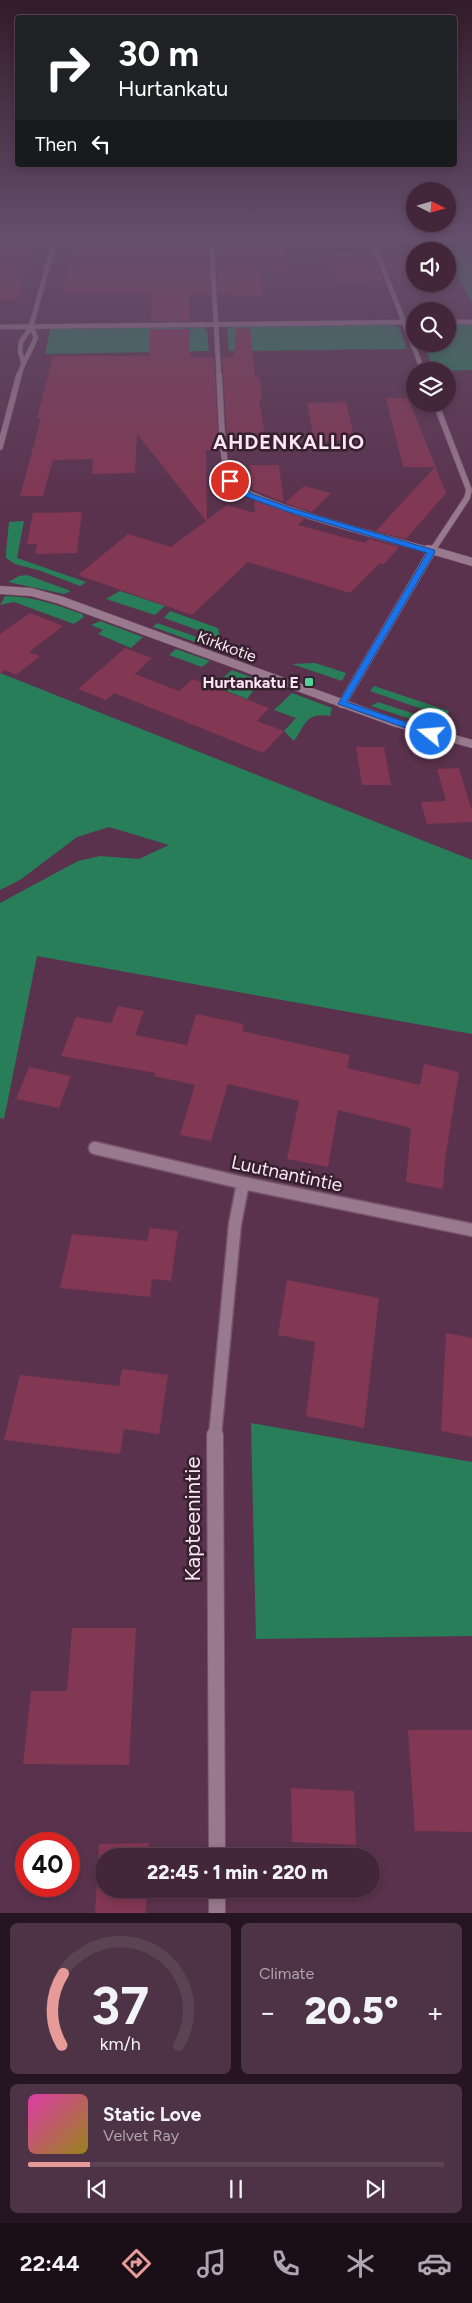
<!DOCTYPE html>
<meta charset="utf-8">
<style>
:root{--surface:#44263a;--page:#4e3245;--text:#f1f3f6;--muted:#afa5af;--line:#5c4354;--accent:#e69b98}
body{margin:0;font-family:Figtree,sans-serif;background:var(--page);color:var(--text);height:100vh;display:flex;flex-direction:column;font-size:19px;white-space:nowrap}
*{box-sizing:border-box;margin:0}
p{font-size:16px;color:var(--muted)}
.icon{flex:none;width:28px;height:28px;fill:none;stroke:currentColor;stroke-width:2;stroke-linecap:round;stroke-linejoin:round}
.map{position:relative;height:1913px;overflow:hidden}
.side{display:flex;flex-direction:column;gap:10px;padding:10px;background:#251520;flex:1}
.side>*{flex:none}
.hud{position:absolute;left:15px;top:15px;width:442px;height:152px;border-radius:5px;box-shadow:0 2px 8px #0003,0 0 0 1px var(--line);background:#202124;color:#fff;overflow:hidden}
.needle{width:32px;rotate:95deg}
.fabs{position:absolute;left:406px;top:182px;display:grid;gap:10px}
.fabs a{display:grid;place-items:center;width:50px;height:50px;border-radius:50%;background:var(--surface);box-shadow:0 2px 8px #0003,0 0 0 1px var(--line);font-size:25px}
.speed{position:absolute;left:15px;top:1832px;display:flex;gap:10px;font-size:25px;font-weight:700;text-align:center}
.speed>*{display:grid;place-content:center;width:65px;height:65px;border-radius:50%;background:var(--surface);box-shadow:0 2px 8px #0003,0 0 0 1px var(--line);line-height:1}
.speed .limit{border:8px solid #d22;background:#fff;color:#111}
.pin{position:absolute;display:grid;place-items:center;width:42px;height:42px;color:#fff;margin:-21px;border:2px solid #fff;border-radius:50%;box-shadow:0 1px 5px #0007}
.me{position:absolute;width:55px;margin:-28px;rotate:287deg;stroke-linejoin:round;filter:drop-shadow(0 0 4px #0008)}
.turn{display:flex;align-items:center;gap:18px;height:105px;padding:0 20px;font-size:22px}
.turn .icon{width:65px;height:65px;stroke-width:2.5}
.turn b{display:block;font-size:35px;line-height:42px}
.then{display:flex;align-items:center;height:48px;padding:0 20px;background:#0003;gap:10px;font-size:19px}
.big{font-size:38px;font-weight:800;line-height:1.1}
.side .widget{flex:1;display:flex;flex-direction:column;justify-content:center;gap:8px;min-width:0;padding:0 18px;border-radius:8px;background:var(--page)}
.side .dial{align-items:center;gap:0}
.dial svg{height:130px;overflow:visible;fill:none;stroke:var(--line);stroke-width:7;stroke-linecap:round;text-anchor:middle}
.dial text{fill:var(--text);stroke:none}
.song{display:flex;align-items:center;gap:15px}
.cover{width:60px;height:60px;border-radius:8px;background:linear-gradient(135deg,hsl(320 70% 55%),hsl(50 70% 35%))}
.played{height:5px;border-radius:2px;background:linear-gradient(90deg,var(--accent) 15%,var(--line) 15%)}
.keys{display:flex;justify-content:space-around;direction:ltr}
.heat{display:flex;justify-content:space-between;align-items:center;font-size:28px;direction:ltr}
.side .tiles{flex:1;display:grid;gap:10px;grid-template-columns:1fr 1fr}
.widget:last-child{grid-column:span 2}
.trip{position:absolute;left:95px;top:1848px;width:285px;height:50px;border-radius:25px;background:var(--surface);box-shadow:0 2px 8px #0003,0 0 0 1px var(--line);font-weight:800;line-height:50px;text-align:center}
.tabs{display:flex;height:80px;justify-content:space-around;align-items:center;background:#1b0f17;color:var(--muted)}
.tabs .icon{width:35px;height:35px}
.tabs .on{color:var(--accent)}
.tabs b{font-size:22px;color:var(--text)}
.map>svg:first-child{display:block}
.green{fill:#287e58}
.building{fill:#823752}
.lines{fill:none;stroke-linecap:round;stroke-linejoin:round}
.minor-far4-casing{stroke:#77526b;stroke-width:5.5}
.minor-far3-casing{stroke:#77526b;stroke-width:7}
.minor-far2-casing{stroke:#77526b;stroke-width:9}
.minor-far1-casing{stroke:#77526b;stroke-width:15}
.minor-casing{stroke:#77526b;stroke-width:18}
.tertiary-far2-casing{stroke:#77526b;stroke-width:5.5}
.tertiary-far1-casing{stroke:#77526b;stroke-width:7}
.tertiary-casing{stroke:#77526b;stroke-width:9}
.minor-far4{stroke:#98798d;stroke-width:4.5}
.minor-far3{stroke:#98798d;stroke-width:5.5}
.minor-far2{stroke:#98798d;stroke-width:8}
.minor-far1{stroke:#98798d;stroke-width:12}
.minor{stroke:#98798d;stroke-width:16}
.tertiary-far2{stroke:#98798d;stroke-width:4.5}
.tertiary-far1{stroke:#98798d;stroke-width:5.5}
.tertiary{stroke:#98798d;stroke-width:8}
.route{fill:#1a73e8;stroke:#114b97}
.poi-dot{fill:#51d397;stroke:#34212d;stroke-width:2}
.labels{text-anchor:middle;stroke-width:5;stroke-linejoin:round;paint-order:stroke}
.far-street-label{font-size:16px;fill:#fde4f4;stroke:#34212d}
.far-poi-label{font-size:16px;font-weight:bold;fill:#fde4f4;stroke:#34212d;text-anchor:end}
.street-label{font-size:19px;fill:#fde4f4;stroke:#34212d}
.far-district-label{font-size:20px;font-weight:bold;letter-spacing:1px;fill:#fde4f4;stroke:#34212d}
.near-street-label{font-size:22px;fill:#fde4f4;stroke:#34212d}
</style>
<div class="map">
<svg width="472" height="1913" viewBox="0 0 472 1913">
<rect width="100%" height="100%" fill="#5a324d"/>
<g class="green">
<polygon points="437,239 472,239 472,303 448,258 448,251 444,251"/>
<polygon points="390,324 399,327 407,349 229,351 227,328 232,326"/>
<polygon points="448,324 472,324 472,370 434,371 424,344 448,344"/>
<polygon points="201,326 207,330 209,351 45,354 50,329 55,329"/>
<polygon points="24,521 17,558 86,582 80,586 38,570 15,564 6,558 6,553 9,522"/>
<polygon points="27,575 71,591 64,594 8,582 19,576"/>
<polygon points="120,591 165,606 155,615 106,599"/>
<path d="M 5,596 C 31,596 58,605 82,614 L 84,617 L 74,624 L 14,602 L 0,605 Z"/>
<polygon points="170,611 218,628 220,638 164,618"/>
<polygon points="100,621 143,637 131,648 98,634 103,630 91,625"/>
<polygon points="157,623 251,656 245,660 153,627"/>
<polygon points="176,649 210,661 202,667 169,655"/>
<polygon points="314,663 315,663 346,673 342,681 292,664"/>
<polygon points="232,670 269,684 256,687 247,699 214,686"/>
<polygon points="0,673 472,860 472,1034 37,956 4,1119 0,1118 0,903 78,861 100,856 139,859 169,845 109,827 77,837 20,880 0,890"/>
<polygon points="374,686 449,711 447,716 439,715 370,691"/>
<path d="M 292,693 L 332,708 L 330,716 C 306,712 306,724 294,741 L 284,731 L 296,718 L 274,710 Z"/>
<polygon points="378,702 445,724 441,729 371,706"/>
<polygon points="251,1423 472,1462 472,1636 256,1639"/>
</g>
<g class="building">
<polygon points="284,240 288,270 259,271 263,296 232,297 232,293 218,294 215,241"/>
<polygon points="72,241 91,241 91,245 130,245 129,246 179,245 181,242 207,241 210,294 189,294 189,321 151,321 152,293 62,293"/>
<polygon points="0,245 35,245 18,300 0,300"/>
<polygon points="331,252 352,252 354,258 375,257 383,280 365,280 366,283 338,284"/>
<polygon points="411,256 415,264 415,279 392,279 383,257"/>
<polygon points="236,328 250,328 255,377 260,377 262,400 259,400 267,449 228,450 222,357 234,357"/>
<polygon points="150,329 190,329 190,357 214,357 219,450 206,450 207,520 227,505 255,513 254,500 304,519 298,525 365,543 369,539 399,547 384,564 380,563 350,593 248,562 192,615 78,575 128,534 171,547 206,521 137,434 135,473 92,474 93,459 53,460 43,496 20,496 41,418 37,418 53,356 149,356"/>
<polygon points="386,398 408,398 446,493 406,539 376,531 435,467 403,467"/>
<polygon points="346,402 355,440 314,441 307,403"/>
<polygon points="250,465 279,465 284,502 253,490"/>
<polygon points="304,486 331,493 312,512 285,503"/>
<polygon points="82,512 77,553 35,554 37,544 27,544 33,513"/>
<polygon points="30,613 63,626 29,652 40,656 16,675 5,670 0,674 0,634"/>
<polygon points="125,648 152,658 135,674 179,691 193,679 269,708 257,721 284,731 263,753 114,693 106,700 78,689"/>
<polygon points="356,747 384,747 391,785 362,785"/>
<polygon points="459,768 472,811 472,822 427,824 421,802 446,801 437,769"/>
<polygon points="118,1006 144,1011 135,1035 187,1045 196,1014 244,1024 242,1031 350,1055 347,1068 420,1085 424,1064 459,1072 445,1160 443,1189 406,1182 411,1128 338,1110 328,1167 287,1159 299,1101 228,1084 211,1141 180,1135 195,1085 154,1076 155,1073 61,1056 76,1017 111,1023"/>
<polygon points="29,1067 71,1076 59,1108 16,1099"/>
<polygon points="150,1228 178,1231 171,1281 152,1279 150,1297 60,1288 72,1234 147,1241"/>
<polygon points="287,1280 379,1298 364,1428 306,1416 315,1342 278,1335"/>
<polygon points="446,1333 472,1338 472,1437 441,1431"/>
<polygon points="122,1369 168,1375 159,1434 124,1429 120,1454 4,1440 20,1375 119,1386"/>
<polygon points="72,1628 136,1628 129,1765 23,1764 31,1691 67,1691"/>
<polygon points="408,1730 472,1730 472,1832 415,1831"/>
<polygon points="291,1788 354,1791 356,1845 292,1842"/>
<polygon points="149,1843 148,1856 104,1856 104,1889 147,1889 146,1913 95,1913 99,1844"/>
</g>
<g class="lines">
<defs>
<g id="minor-far4">
<polyline points="211,239 219,376"/>
<polyline points="367,239 378,255 423,371"/>
<polyline points="448,322 472,322"/>
<polyline points="0,327 415,322"/>
</g>
<g id="minor-far3">
<path d="M 219,375 C 221,396 221,465 230,480 C 243,503 399,541 432,551"/>
<polyline points="432,551 467,498 469,490 436,404"/>
</g>
<g id="minor-far2">
<polyline points="428,549 472,562"/>
<polyline points="342,704 433,549"/>
</g>
<g id="minor-far1">
<polyline points="95,1148 243,1183 472,1230"/>
<polyline points="215,1436 235,1224 243,1183"/>
</g>
<g id="minor">
<polyline points="215,1435 217,1856"/>
<polyline points="217,1889 217,1913"/>
</g>
<g id="tertiary-far2">
<polyline points="23,361 20,351 21,342 31,327 55,239"/>
<path d="M 19,376 C 23,361 31,351 36,337 L 31,327"/>
</g>
<polyline id="tertiary-far1" points="0,447 19,375"/>
<polyline id="tertiary" points="0,590 31,592 60,600 396,723 472,744"/>
</defs>
<use href="#minor-far4" class="minor-far4-casing"/>
<use href="#minor-far3" class="minor-far3-casing"/>
<use href="#minor-far2" class="minor-far2-casing"/>
<use href="#minor-far1" class="minor-far1-casing"/>
<use href="#minor" class="minor-casing"/>
<use href="#tertiary-far2" class="tertiary-far2-casing"/>
<use href="#tertiary-far1" class="tertiary-far1-casing"/>
<use href="#tertiary" class="tertiary-casing"/>
<use href="#minor-far4" class="minor-far4"/>
<use href="#minor-far3" class="minor-far3"/>
<use href="#minor-far2" class="minor-far2"/>
<use href="#minor-far1" class="minor-far1"/>
<use href="#minor" class="minor"/>
<use href="#tertiary-far2" class="tertiary-far2"/>
<use href="#tertiary-far1" class="tertiary-far1"/>
<use href="#tertiary" class="tertiary"/>
</g>
<linearGradient id="sky" x2="0" y2="1"><stop stop-color="#321c2a"/><stop offset="0.47" stop-color="#654f6d"/><stop offset="1" stop-color="#654f6d" stop-opacity="0"/></linearGradient>
<rect width="472" height="507" fill="url(#sky)"/>
<polygon class="route" points="227,480 232,480 252,494 294,509 434,550 435,552 347,702 435,732 435,736 428,736 338,704 427,553 289,512 247,497 227,483"/>
<rect class="poi-dot" x="304" y="677" width="10" height="10" rx="2.5"/>
<g class="labels">
<g class="far-street-label">
<text transform="translate(227 646) rotate(20)" y="6">Kirkkotie</text>
</g>
<g class="far-poi-label">
<text x="299" y="688">Hurtankatu E</text>
</g>
<g class="street-label">
<text transform="translate(287 1173) rotate(12)" y="7">Luutnantintie</text>
</g>
<g class="far-district-label">
<text x="289" y="449">AHDENKALLIO</text>
</g>
<g class="near-street-label">
<text transform="translate(192 1519) rotate(-90)" y="8">Kapteenintie</text>
</g>
</g>
</svg>
<div class="fabs">
<a><svg class="needle" viewBox="-14 -14 28 28"><path d="M0-13l5 13h-10z" fill="#e53935"/><path d="M0 13l5-13h-10z" fill="#afa5af"/></svg></a>
<a><svg class="icon" aria-label="sound" viewBox="0 0 24 24"><path d="M4 9h4l5-4v14l-5-4H4zM17 9q2 3 0 6"/></svg></a>
<a><svg class="icon" aria-label="search" viewBox="0 0 24 24"><circle cx="10" cy="10" r="6"/><path d="M15 15l6 6"/></svg></a>
<a><svg class="icon" aria-label="layers" viewBox="0 0 24 24"><path d="M12 4l9 5-9 5-9-5zM3 14l9 5 9-5"/></svg></a>
</div>
<div class="speed"><div class="limit">40</div></div>
<div class="pin" style="left:230px;top:481px;background:#d93025"><svg class="icon" aria-label="arrive" viewBox="0 0 24 24"><path d="M6 21V4h12l-3 4 3 4H6"/></svg></div>
<svg class="me" style="left:431px;top:734px" viewBox="-20 -20 40 40"><circle r="17" fill="#1a73e8" stroke="#fff" stroke-width="3"/><path d="M0-11L8 9 0 5-8 9z" fill="#fff"/></svg>
<div class="trip">22:45 · 1 min · 220 m</div>
<div class="hud">
<div class="turn"><svg class="icon" aria-label="right" viewBox="0 0 24 24"><path d="M7 20v-9h11M14 6l5 5-5 5"/></svg><div><b>30 m</b>Hurtankatu</div></div>
<div class="then">Then<svg class="icon" aria-label="left" viewBox="0 0 24 24"><path d="M17 20v-9H6M10 6l-5 5 5 5"/></svg></div>
</div>
</div>
<section class="side">
<div class="tiles">
<div class="widget dial"><svg viewBox="0 0 100 80">
<path d="M14 69A42 42 0 1 1 86 69"/>
<path d="M14 69A42 42 0 0 1 15 25" stroke="#e69b98"/>
<text x="50" y="56" font-size="32" font-weight="700">37</text>
<text x="50" y="72" font-size="11">km/h</text>
</svg></div>
<div class="widget"><p>Climate</p>
<div class="heat"><a>−</a><b class="big">20.5°</b><a>+</a></div>
</div>
<div class="widget">
<div class="song"><i class="cover"></i><div><b>Static Love</b><p>Velvet Ray</p></div></div>
<div class="played"></div>
<div class="keys"><svg class="icon" aria-label="previous" viewBox="0 0 24 24"><path d="M18 5L8 12l10 7zM5 5v14"/></svg><svg class="icon" aria-label="pause" viewBox="0 0 24 24"><path d="M8 5v14M16 5v14"/></svg><svg class="icon" aria-label="next" viewBox="0 0 24 24"><path d="M6 5l10 7-10 7zM19 5v14"/></svg></div>
</div>
</div>
</section>
<nav class="tabs">
<b>22:44</b>
<svg class="icon on" aria-label="directions" viewBox="0 0 24 24"><path d="M12 3l9 9-9 9-9-9zM9 14v-3h6M13 9l2 2-2 2"/></svg>
<svg class="icon" aria-label="music" viewBox="0 0 24 24"><path d="M9 18V5l10-2v13"/><circle cx="6" cy="18" r="3"/><circle cx="16" cy="16" r="3"/></svg>
<svg class="icon" aria-label="phone" viewBox="0 0 24 24"><path d="M5 4h4l2 5-3 2q2 4 5 5l2-3 5 2v4C11 20 4 13 5 4z"/></svg>
<svg class="icon" aria-label="climate" viewBox="0 0 24 24"><path d="M12 3v18M4 7l16 10M4 17L20 7"/></svg>
<svg class="icon" aria-label="car" viewBox="0 0 24 24"><path d="M5 17H2v-5l4-1 3-4h7l3 4 3 1v5h-3M9 17h6M6 11h13"/><circle cx="7" cy="17" r="2"/><circle cx="17" cy="17" r="2"/></svg>
</nav>
